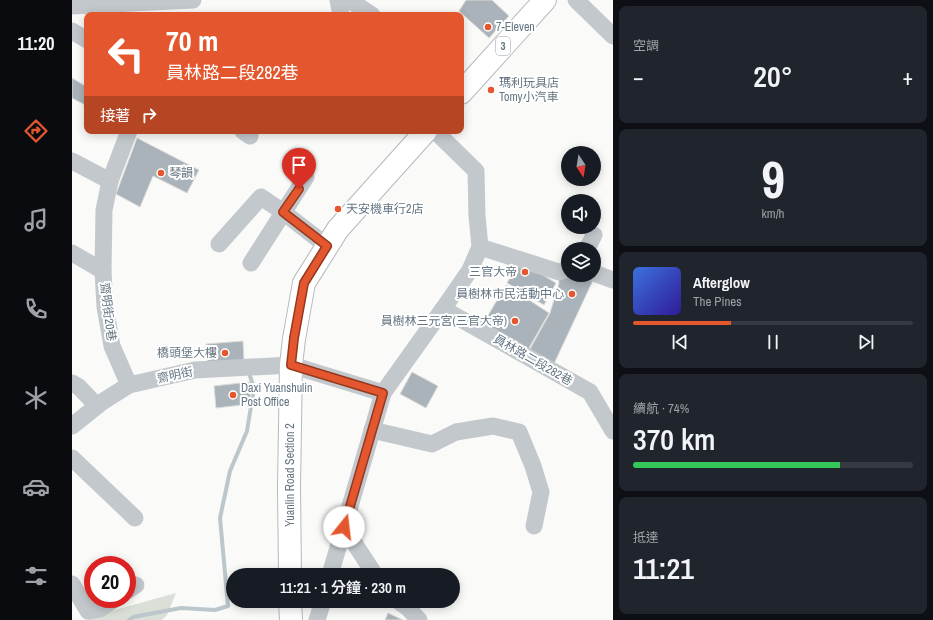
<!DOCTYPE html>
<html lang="zh-TW">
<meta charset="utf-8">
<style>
:root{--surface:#171b24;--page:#20242c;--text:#f1f3f6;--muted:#9ea1a6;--line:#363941;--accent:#e4572e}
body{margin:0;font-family:"Archivo Narrow","Noto Sans TC",sans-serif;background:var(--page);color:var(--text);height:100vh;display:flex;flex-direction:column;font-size:15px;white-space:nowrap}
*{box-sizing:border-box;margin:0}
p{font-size:13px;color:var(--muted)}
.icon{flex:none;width:22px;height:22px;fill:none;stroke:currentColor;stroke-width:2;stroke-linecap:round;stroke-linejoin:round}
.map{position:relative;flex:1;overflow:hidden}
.sheet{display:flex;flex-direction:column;gap:6px;padding:6px;background:#0d0f14;width:320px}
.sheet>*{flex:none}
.hud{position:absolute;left:12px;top:12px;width:380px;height:122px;border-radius:8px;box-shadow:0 2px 10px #0003;background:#e4572e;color:#fff;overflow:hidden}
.needle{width:26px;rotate:168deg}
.controls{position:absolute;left:489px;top:146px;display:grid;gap:8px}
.controls a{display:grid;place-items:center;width:40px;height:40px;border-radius:50%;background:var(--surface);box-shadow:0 2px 10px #0003;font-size:20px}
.speed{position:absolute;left:12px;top:556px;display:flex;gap:8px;font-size:20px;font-weight:700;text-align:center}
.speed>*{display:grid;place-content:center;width:52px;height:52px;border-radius:50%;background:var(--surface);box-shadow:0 2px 10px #0003;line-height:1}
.speed .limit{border:6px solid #d22;background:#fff;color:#111}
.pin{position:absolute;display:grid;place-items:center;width:34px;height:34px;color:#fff;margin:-41px -17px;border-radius:50% 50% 50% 0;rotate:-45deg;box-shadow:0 0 4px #0007}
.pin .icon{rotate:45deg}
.me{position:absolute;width:44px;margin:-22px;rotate:16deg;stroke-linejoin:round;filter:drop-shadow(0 0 3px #0008)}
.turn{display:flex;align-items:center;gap:14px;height:84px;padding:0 16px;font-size:18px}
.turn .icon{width:52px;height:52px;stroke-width:2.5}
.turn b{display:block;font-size:28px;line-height:34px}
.then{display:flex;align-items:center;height:38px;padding:0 16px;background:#0003;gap:8px;font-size:15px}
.big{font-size:30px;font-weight:600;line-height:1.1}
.sheet .widget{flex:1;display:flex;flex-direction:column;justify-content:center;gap:6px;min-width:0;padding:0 14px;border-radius:8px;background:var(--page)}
.sheet .dial{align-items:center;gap:0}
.dial b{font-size:52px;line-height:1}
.song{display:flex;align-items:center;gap:12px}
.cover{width:48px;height:48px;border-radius:6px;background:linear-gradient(135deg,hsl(220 70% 55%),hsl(250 70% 35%))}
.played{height:4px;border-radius:2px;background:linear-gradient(90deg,var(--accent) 35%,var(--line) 35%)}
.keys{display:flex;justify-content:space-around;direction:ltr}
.heat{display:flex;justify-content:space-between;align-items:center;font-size:22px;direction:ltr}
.charge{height:6px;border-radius:3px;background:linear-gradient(90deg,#34c759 74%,var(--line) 0)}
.trip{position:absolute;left:154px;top:568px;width:234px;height:40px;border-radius:20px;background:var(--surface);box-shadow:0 2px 10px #0003;font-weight:600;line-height:40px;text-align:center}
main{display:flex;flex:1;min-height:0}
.dock{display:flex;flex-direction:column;width:72px;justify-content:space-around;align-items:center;background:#090b0e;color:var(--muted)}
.dock .icon{width:28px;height:28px}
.dock .active{color:var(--accent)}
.dock b{font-size:18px;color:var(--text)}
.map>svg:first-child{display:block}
.green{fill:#dadfd7}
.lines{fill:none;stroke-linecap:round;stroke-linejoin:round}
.stream{stroke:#bbc7cb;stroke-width:4}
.building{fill:#aab3b9;stroke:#dcdcda}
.major-casing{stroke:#b5babe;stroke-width:24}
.minor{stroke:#c3c8cc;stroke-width:17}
.major{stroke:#fff;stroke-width:22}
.route-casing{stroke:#94391e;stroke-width:10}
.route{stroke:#e4572e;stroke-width:7}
.poi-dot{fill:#e4572e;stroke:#fff;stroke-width:1.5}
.labels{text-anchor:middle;stroke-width:4;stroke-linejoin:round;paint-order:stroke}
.shield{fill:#fff;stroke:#939fa8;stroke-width:1}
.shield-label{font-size:11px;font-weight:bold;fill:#657683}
.poi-label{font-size:12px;fill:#657683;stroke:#fff;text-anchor:start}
.street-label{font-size:12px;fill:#657683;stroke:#fff}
</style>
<main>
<nav class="dock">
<b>11:20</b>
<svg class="icon active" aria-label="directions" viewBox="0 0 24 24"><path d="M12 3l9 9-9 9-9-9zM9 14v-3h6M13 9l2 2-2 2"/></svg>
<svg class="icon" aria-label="music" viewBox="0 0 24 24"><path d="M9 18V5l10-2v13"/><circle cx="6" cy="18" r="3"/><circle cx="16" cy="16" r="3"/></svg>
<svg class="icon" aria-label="phone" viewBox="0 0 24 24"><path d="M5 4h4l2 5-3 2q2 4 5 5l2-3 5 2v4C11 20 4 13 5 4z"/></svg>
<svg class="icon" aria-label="climate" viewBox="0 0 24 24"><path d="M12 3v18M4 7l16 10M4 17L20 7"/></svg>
<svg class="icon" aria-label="car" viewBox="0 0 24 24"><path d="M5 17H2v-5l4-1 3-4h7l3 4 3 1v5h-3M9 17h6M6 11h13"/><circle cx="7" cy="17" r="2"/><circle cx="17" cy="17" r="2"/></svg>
<svg class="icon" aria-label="filters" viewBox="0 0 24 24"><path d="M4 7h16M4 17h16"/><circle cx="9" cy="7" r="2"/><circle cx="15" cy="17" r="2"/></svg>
</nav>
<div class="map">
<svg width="541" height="620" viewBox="0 0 541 620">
<rect width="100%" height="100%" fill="#fafaf8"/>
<polygon class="green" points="104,593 95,615 90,620 14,620 32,613"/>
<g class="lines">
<polyline class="stream" points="57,620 61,617 109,608 143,610 156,606 148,518 158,471 175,431 182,388 178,376"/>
</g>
<g class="building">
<polygon points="394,0 420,0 437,16 417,38 387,11"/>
<polygon points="0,78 15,87 15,106 0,98"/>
<polygon points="65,138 127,170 115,193 81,176 68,207 44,194"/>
<polygon points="447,261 484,283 472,305 435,283"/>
<polygon points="486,275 519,275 523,276 480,368 454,356 478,313 487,283"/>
<polygon points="434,285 477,313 453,355 408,329"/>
<polygon points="171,341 172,362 136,365 134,344"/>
<polygon points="340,372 366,386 354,408 328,394"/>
<polygon points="177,382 179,404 144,408 142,386"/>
<polygon points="316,613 331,620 313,620"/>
</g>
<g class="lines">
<defs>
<g id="major">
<polyline points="389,93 473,0"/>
<polyline points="218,575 217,487 219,365 222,339 232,283 266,229 354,131"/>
<polyline points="218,601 219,620"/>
</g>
</defs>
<use href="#major" class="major-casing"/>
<g class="minor">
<polyline points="266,0 269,15"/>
<polyline points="277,0 300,15"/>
<polyline points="504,0 541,36"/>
<polyline points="0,6 121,0"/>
<polyline points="0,31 15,40"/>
<polyline points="171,131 178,136"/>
<polyline points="363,131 404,171 405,216 408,247 398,270 371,309"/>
<polyline points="0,161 38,181"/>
<polyline points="147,244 189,197 211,212 255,246"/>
<polyline points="408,247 487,272 496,269"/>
<polyline points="515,249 522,235"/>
<polyline points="0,253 31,271 33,307 40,346 57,385"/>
<polyline points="179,263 234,177"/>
<polyline points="31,271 32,210 38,181 57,131"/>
<polyline points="522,273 541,280"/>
<polyline points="0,383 7,387 25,406"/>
<polyline points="0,426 30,402 57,385 123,370 219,365 311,393 371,309 518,392 541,431"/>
<polyline points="300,430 360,444 384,432 421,426 447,432 461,466 469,492 462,526"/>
<polyline points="0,458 63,518"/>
<polyline points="272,527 303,575"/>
<polyline points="258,575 311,393"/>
<polyline points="0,584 16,611 28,609 43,599"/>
<polyline points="55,591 64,585"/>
<polyline points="326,601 336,608 347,620"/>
<polyline points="245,620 251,601"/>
</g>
<use href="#major" class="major"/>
</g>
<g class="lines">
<defs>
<polyline id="route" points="227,189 211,212 255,246 232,283 222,338 219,365 311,393 272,527"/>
</defs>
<use href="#route" class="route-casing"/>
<use href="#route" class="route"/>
</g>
<g class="poi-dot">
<circle cx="416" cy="27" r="4"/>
<circle cx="419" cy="90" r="4"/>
<circle cx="89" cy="173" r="4"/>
<circle cx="266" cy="209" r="4"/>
<circle cx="453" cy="272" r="4"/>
<circle cx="500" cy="294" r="4"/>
<circle cx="443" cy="321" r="4"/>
<circle cx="153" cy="353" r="4"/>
<circle cx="161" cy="395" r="4"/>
</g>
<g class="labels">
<rect class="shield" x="424" y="37" width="14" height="18" rx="3"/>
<g class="shield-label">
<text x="431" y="50">3</text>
</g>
<g class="poi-label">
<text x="424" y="31">7-Eleven</text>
<text x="427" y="87">瑪利玩具店<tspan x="427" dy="14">Tomy小汽車</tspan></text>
<text x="97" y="177">琴韻</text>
<text x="274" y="213">天安機車行2店</text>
<text x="445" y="276" text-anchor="end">三官大帝</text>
<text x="492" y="298" text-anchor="end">員樹林市民活動中心</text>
<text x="435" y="325" text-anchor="end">員樹林三元宮(三官大帝)</text>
<text x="145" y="357" text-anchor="end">橋頭堡大樓</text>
<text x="169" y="392">Daxi Yuanshulin<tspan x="169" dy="14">Post Office</tspan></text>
</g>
<g class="street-label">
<text transform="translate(36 312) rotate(83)" y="4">齋明街20巷</text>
<text transform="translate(461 360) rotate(30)" y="4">員林路二段282巷</text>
<text transform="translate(103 375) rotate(-12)" y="4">齋明街</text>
<text transform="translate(218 475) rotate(-90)" y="4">Yuanlin Road Section 2</text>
</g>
</g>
</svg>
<div class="controls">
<a><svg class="needle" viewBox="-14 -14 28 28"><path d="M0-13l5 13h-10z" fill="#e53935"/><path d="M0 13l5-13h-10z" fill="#9ea1a6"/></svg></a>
<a><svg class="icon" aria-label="sound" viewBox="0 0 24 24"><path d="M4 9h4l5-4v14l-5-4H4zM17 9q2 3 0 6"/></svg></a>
<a><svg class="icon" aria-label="layers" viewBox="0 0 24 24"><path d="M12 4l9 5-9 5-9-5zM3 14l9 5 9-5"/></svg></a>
</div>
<div class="speed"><div class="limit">20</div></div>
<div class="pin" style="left:227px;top:189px;background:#d93025"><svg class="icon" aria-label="arrive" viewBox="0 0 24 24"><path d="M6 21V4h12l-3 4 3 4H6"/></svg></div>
<svg class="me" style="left:272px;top:527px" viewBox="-20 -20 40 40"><circle r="19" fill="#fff"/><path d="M0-13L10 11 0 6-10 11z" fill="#e4572e"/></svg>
<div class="trip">11:21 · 1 分鐘 · 230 m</div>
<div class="hud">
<div class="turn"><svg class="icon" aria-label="left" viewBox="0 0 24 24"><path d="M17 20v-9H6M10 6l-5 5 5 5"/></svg><div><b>70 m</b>員林路二段282巷</div></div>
<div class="then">接著<svg class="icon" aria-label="right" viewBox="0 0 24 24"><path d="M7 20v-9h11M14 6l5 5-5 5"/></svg></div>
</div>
</div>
<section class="sheet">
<div class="widget"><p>空調</p>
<div class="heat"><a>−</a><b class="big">20°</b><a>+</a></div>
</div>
<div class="widget dial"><b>9</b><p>km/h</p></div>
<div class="widget">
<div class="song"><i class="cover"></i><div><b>Afterglow</b><p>The Pines</p></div></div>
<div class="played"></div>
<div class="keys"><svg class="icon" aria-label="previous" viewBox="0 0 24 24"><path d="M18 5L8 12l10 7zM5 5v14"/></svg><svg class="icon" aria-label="pause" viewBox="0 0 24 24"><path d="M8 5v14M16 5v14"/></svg><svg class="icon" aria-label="next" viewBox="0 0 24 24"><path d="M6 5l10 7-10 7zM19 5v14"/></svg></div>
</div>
<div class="widget"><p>續航 · 74%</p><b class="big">370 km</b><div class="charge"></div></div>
<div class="widget"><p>抵達</p><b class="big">11:21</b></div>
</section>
</main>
